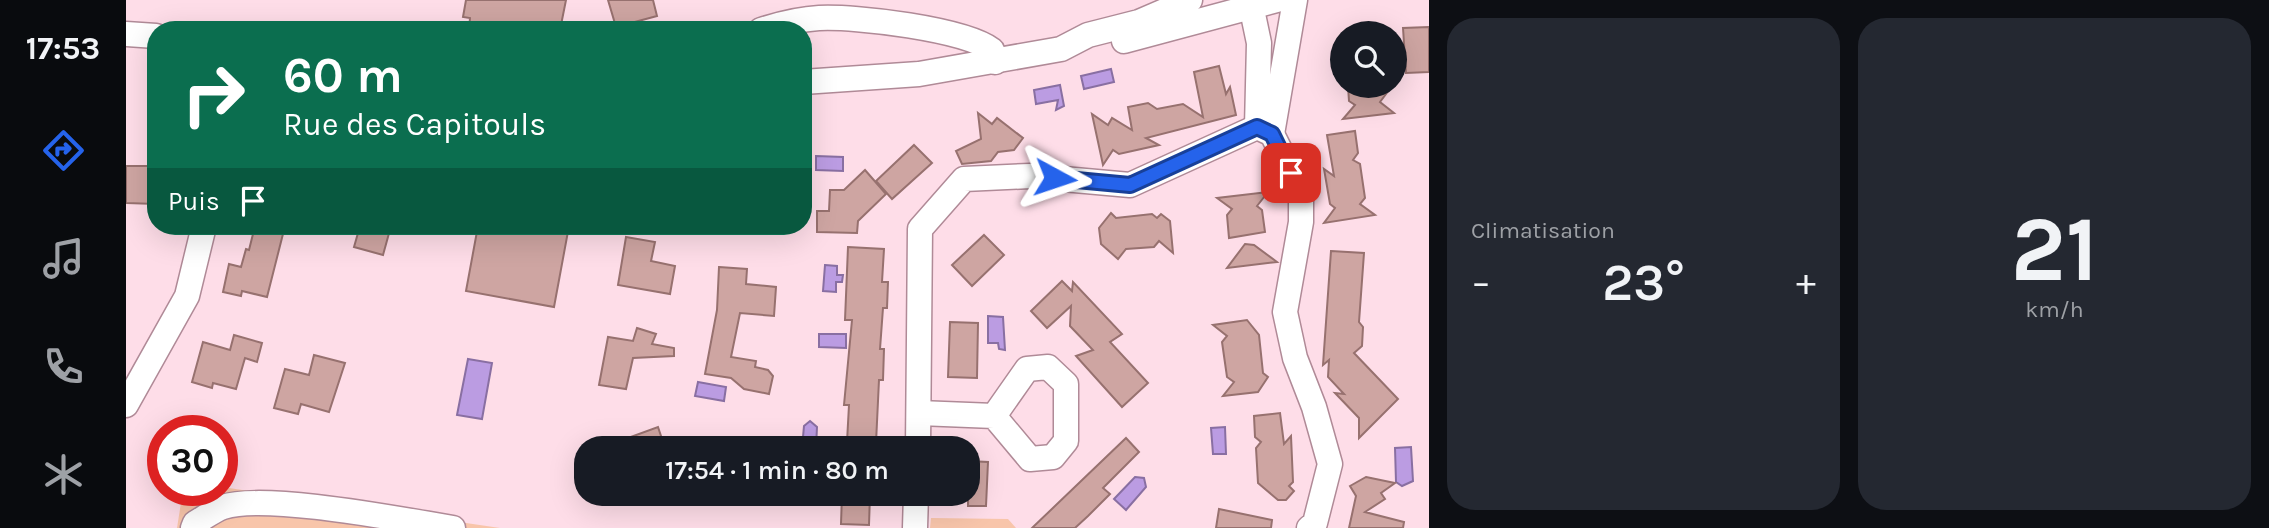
<!DOCTYPE html>
<html lang="fr">
<meta charset="utf-8">
<style>
:root{--surface:#171b24;--page:#242831;--text:#f1f3f6;--muted:#9ea1a6;--accent:#2563eb}
body{margin:0;font-family:Karla,sans-serif;background:var(--page);color:var(--text);height:100vh;display:flex;flex-direction:column;font-size:26px;white-space:nowrap}
*{box-sizing:border-box;margin:0}
p{font-size:23px;color:var(--muted)}
.icon{flex:none;width:38px;height:38px;fill:none;stroke:currentColor;stroke-width:2;stroke-linecap:round;stroke-linejoin:round}
.map{position:relative;flex:1;overflow:hidden}
.panel{display:flex;flex-direction:column;gap:18px;padding:18px;background:#0d0f14;width:840px}
.panel>*{flex:none}
.hud{position:absolute;left:21px;top:21px;width:665px;height:214px;border-radius:28px;box-shadow:0 7px 28px #0002;background:#0b6e4f;color:#fff;overflow:hidden}
.buttons{position:absolute;left:1204px;top:21px;display:grid;gap:14px}
.buttons a{display:grid;place-items:center;width:77px;height:77px;border-radius:50%;background:var(--surface);box-shadow:0 7px 28px #0002;font-size:35px}
.speed{position:absolute;left:21px;top:415px;display:flex;gap:14px;font-size:35px;font-weight:700;text-align:center}
.speed>*{display:grid;place-content:center;width:91px;height:91px;border-radius:50%;background:var(--surface);box-shadow:0 7px 28px #0002;line-height:1}
.speed .limit{border:10px solid #d22;background:#fff;color:#111}
.pin{position:absolute;display:grid;place-items:center;width:60px;height:60px;color:#fff;margin:-30px;border-radius:14px;box-shadow:0 4px 10px #0006}
.me{position:absolute;width:77px;margin:-38px;rotate:95deg;stroke-linejoin:round;filter:drop-shadow(0 0 5px #0008)}
.turn{display:flex;align-items:center;gap:24px;height:147px;padding:0 21px;font-size:32px}
.turn .icon{width:91px;height:91px;stroke-width:2.5}
.turn b{display:block;font-size:49px;line-height:60px}
.then{display:flex;align-items:center;height:66px;padding:0 21px;background:#0003;gap:14px;font-size:26px}
.big{font-size:52px;font-weight:600;line-height:1.1}
.panel .card{flex:1;display:flex;flex-direction:column;justify-content:center;gap:10px;min-width:0;padding:0 24px;border-radius:28px;background:var(--page)}
.panel .dial{align-items:center;gap:0}
.dial b{font-size:91px;line-height:1}
.heat{display:flex;justify-content:space-between;align-items:center;font-size:38px;direction:ltr}
.panel .tiles{flex:1;display:grid;gap:18px;grid-template-columns:repeat(2,1fr)}
.trip{position:absolute;left:448px;top:436px;width:406px;height:70px;border-radius:28px;background:var(--surface);box-shadow:0 7px 28px #0002;font-weight:600;line-height:70px;text-align:center}
main{display:flex;flex:1;min-height:0}
.tabs{display:flex;flex-direction:column;width:126px;justify-content:space-around;align-items:center;background:#090b0e;color:var(--muted)}
.tabs .icon{width:49px;height:49px}
.tabs .active{color:var(--accent)}
.tabs b{font-size:32px;color:var(--text)}
.map>svg:first-child{display:block}
.green{fill:#f8c5aa}
.water{fill:#bb9ce2;stroke:#896fa2;stroke-width:2}
.building{fill:#cea5a2;stroke:#97716f;stroke-width:2}
.lines{fill:none;stroke-linecap:round;stroke-linejoin:round}
.minor-casing{stroke:#b08a97;stroke-width:27}
.minor{stroke:#fff;stroke-width:24}
.route-casing{stroke:#184099;stroke-width:18}
.route{stroke:#2563eb;stroke-width:12}
</style>
<main>
<nav class="tabs">
<b>17:53</b>
<svg class="icon active" aria-label="directions" viewBox="0 0 24 24"><path d="M12 3l9 9-9 9-9-9zM9 14v-3h6M13 9l2 2-2 2"/></svg>
<svg class="icon" aria-label="music" viewBox="0 0 24 24"><path d="M9 18V5l10-2v13"/><circle cx="6" cy="18" r="3"/><circle cx="16" cy="16" r="3"/></svg>
<svg class="icon" aria-label="phone" viewBox="0 0 24 24"><path d="M5 4h4l2 5-3 2q2 4 5 5l2-3 5 2v4C11 20 4 13 5 4z"/></svg>
<svg class="icon" aria-label="climate" viewBox="0 0 24 24"><path d="M12 3v18M4 7l16 10M4 17L20 7"/></svg>
</nav>
<div class="map">
<svg width="1303" height="528" viewBox="0 0 1303 528">
<rect width="100%" height="100%" fill="#fedde8"/>
<g class="green">
<polygon points="96,487 374,528 51,528 57,490 96,490"/>
<polygon points="805,518 882,519 890,528 804,528"/>
</g>
<g class="water">
<polygon points="985,69 988,82 958,89 955,76"/>
<polygon points="934,85 938,106 930,110 932,100 910,104 908,90"/>
<polygon points="690,156 717,157 717,171 690,170"/>
<polygon points="699,265 711,266 711,275 717,275 716,282 710,282 710,292 697,291"/>
<polygon points="862,316 877,317 879,350 873,349 872,343 862,343"/>
<polygon points="693,334 720,334 720,348 693,347"/>
<polygon points="342,359 366,363 356,419 331,415"/>
<polygon points="572,382 600,387 598,401 569,396"/>
<polygon points="684,421 691,427 690,448 676,448 678,426"/>
<polygon points="1099,427 1100,454 1087,454 1085,428"/>
<polygon points="1285,447 1287,481 1276,486 1270,482 1269,448"/>
<polygon points="1009,477 1018,478 1020,487 1000,510 988,499"/>
</g>
<g class="building">
<polygon points="340,0 440,0 434,30 343,30 344,18 337,17"/>
<polygon points="482,0 527,0 531,16 490,27"/>
<polygon points="1303,27 1303,72 1280,73 1277,28"/>
<polygon points="1093,66 1100,94 1104,87 1110,115 1020,138 1033,145 993,154 987,150 977,165 966,114 982,125 986,118 1006,130 1002,107 1022,103 1031,109 1057,104 1077,117 1068,72"/>
<polygon points="1222,86 1266,86 1254,102 1268,113 1217,119 1229,105 1223,101"/>
<polygon points="852,113 866,124 871,118 897,138 888,150 872,152 865,161 836,164 830,151 855,139"/>
<polygon points="1229,131 1232,153 1227,160 1234,164 1239,198 1234,204 1249,215 1198,223 1209,208 1204,204 1198,169 1208,176 1201,135"/>
<polygon points="788,145 806,163 766,199 750,181"/>
<polygon points="0,166 29,166 30,204 0,203"/>
<polygon points="739,170 760,194 732,221 731,233 691,232 691,211 703,211 704,190 718,190"/>
<polygon points="1142,192 1131,206 1136,210 1139,232 1103,238 1101,215 1106,209 1091,198"/>
<polygon points="985,213 990,218 1026,214 1031,218 1035,214 1044,221 1047,253 1033,241 1028,247 1000,249 992,259 975,244 973,228"/>
<polygon points="129,226 159,226 141,297 116,291 115,296 97,292 103,264 115,267 120,249 123,250"/>
<polygon points="234,226 265,226 257,255 228,247"/>
<polygon points="352,226 443,226 428,307 340,291"/>
<polygon points="858,235 878,255 846,286 826,265"/>
<polygon points="500,237 529,242 525,261 549,266 544,294 492,285"/>
<polygon points="1119,244 1128,245 1151,262 1101,268"/>
<polygon points="722,247 758,249 756,282 762,282 761,308 757,308 754,349 758,349 757,380 753,380 750,443 721,442 723,405 718,405 726,320 719,320"/>
<polygon points="1205,251 1238,253 1233,322 1237,327 1236,346 1228,353 1272,399 1233,438 1233,418 1209,393 1218,394 1202,377 1203,360 1197,365"/>
<polygon points="593,267 621,269 620,284 650,287 648,316 614,313 605,357 630,361 629,367 642,370 647,376 643,394 618,389 605,378 579,374 591,310"/>
<polygon points="936,281 946,291 947,282 996,334 984,342 1022,383 996,407 950,356 967,350 944,326 945,306 921,328 905,311"/>
<polygon points="1121,320 1133,335 1137,373 1142,377 1132,392 1097,396 1108,382 1101,377 1096,342 1101,336 1087,325"/>
<polygon points="824,322 852,323 851,378 822,377"/>
<polygon points="511,328 530,334 526,344 548,348 548,356 507,358 500,389 473,385 482,337 507,341"/>
<polygon points="108,335 136,343 131,362 119,358 110,389 87,383 86,388 66,382 77,342 104,350"/>
<polygon points="188,355 219,363 203,412 175,404 172,414 148,408 159,369 183,375"/>
<polygon points="1154,413 1158,444 1165,436 1167,482 1163,486 1168,491 1160,500 1152,500 1132,483 1130,448 1135,442 1129,437 1128,416"/>
<polygon points="532,427 539,448 480,448 480,446"/>
<polygon points="1000,438 1013,452 977,488 984,494 962,516 949,528 906,528"/>
<polygon points="842,461 862,462 860,506 842,506"/>
<polygon points="1240,477 1269,483 1255,493 1259,499 1239,512 1278,522 1277,528 1223,528 1230,496 1224,486"/>
<polygon points="716,494 744,494 743,525 715,524"/>
<polygon points="1093,509 1146,520 1145,528 1090,528"/>
</g>
<g class="lines">
<defs>
<g id="minor">
<polyline points="1124,0 1133,43 1131,127"/>
<path d="M 635,30 C 654,24 673,19 693,18 C 730,16 838,29 866,50 L 869,62"/>
<polyline points="0,34 30,36"/>
<polyline points="998,41 1151,0"/>
<polyline points="677,82 793,74 935,49 962,35 1013,22 1064,0"/>
<polyline points="1131,127 1146,134 1175,192 1175,222 1159,312 1169,358 1188,407 1204,464 1189,523 1183,528"/>
<polyline points="1146,134 1169,0"/>
<polyline points="0,405 61,296 78,226"/>
<polyline points="793,413 868,416 904,459 927,457 940,441 940,384 922,367 901,369 868,416"/>
<polyline points="792,448 794,229 838,179 904,176 1004,185 1131,127"/>
<path d="M 67,528 L 69,523 C 78,518 88,510 97,507 C 140,493 277,520 327,528"/>
<polyline points="789,528 790,494"/>
</g>
</defs>
<use href="#minor" class="minor-casing"/>
<use href="#minor" class="minor"/>
</g>
<g class="lines">
<defs>
<polyline id="route" points="929,178 1004,185 1131,127 1146,134 1165,173"/>
</defs>
<use href="#route" class="route-casing"/>
<use href="#route" class="route"/>
</g>
</svg>
<div class="buttons">
<a><svg class="icon" aria-label="search" viewBox="0 0 24 24"><circle cx="10" cy="10" r="6"/><path d="M15 15l6 6"/></svg></a>
</div>
<div class="speed"><div class="limit">30</div></div>
<div class="pin" style="left:1165px;top:173px;background:#d93025"><svg class="icon" aria-label="arrive" viewBox="0 0 24 24"><path d="M6 21V4h12l-3 4 3 4H6"/></svg></div>
<svg class="me" style="left:929px;top:178px" viewBox="-20 -20 40 40"><path d="M0-17L14 15 0 8-14 15z" fill="#2563eb" stroke="#fff" stroke-width="4"/></svg>
<div class="trip">17:54 · 1 min · 80 m</div>
<div class="hud">
<div class="turn"><svg class="icon" aria-label="right" viewBox="0 0 24 24"><path d="M7 20v-9h11M14 6l5 5-5 5"/></svg><div><b>60 m</b>Rue des Capitouls</div></div>
<div class="then">Puis<svg class="icon" aria-label="arrive" viewBox="0 0 24 24"><path d="M6 21V4h12l-3 4 3 4H6"/></svg></div>
</div>
</div>
<section class="panel">
<div class="tiles">
<div class="card"><p>Climatisation</p>
<div class="heat"><a>−</a><b class="big">23°</b><a>+</a></div>
</div>
<div class="card dial"><b>21</b><p>km/h</p></div>
</div>
</section>
</main>
